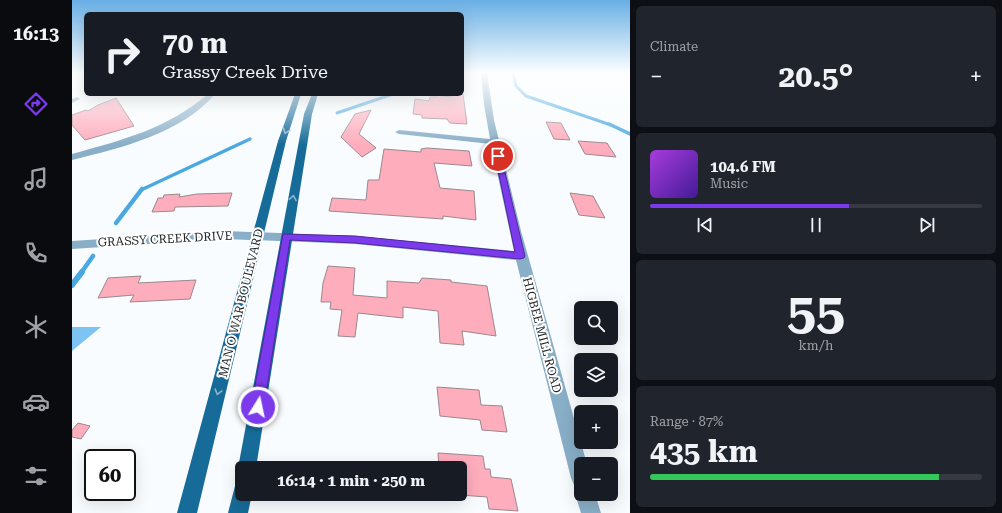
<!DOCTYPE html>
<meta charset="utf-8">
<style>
:root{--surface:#171b24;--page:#20242c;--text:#f1f3f6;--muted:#9ea1a6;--line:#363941;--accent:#7c3aed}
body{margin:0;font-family:"Roboto Serif",serif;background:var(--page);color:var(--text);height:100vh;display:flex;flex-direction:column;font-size:15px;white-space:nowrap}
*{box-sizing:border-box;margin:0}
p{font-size:13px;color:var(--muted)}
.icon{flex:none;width:22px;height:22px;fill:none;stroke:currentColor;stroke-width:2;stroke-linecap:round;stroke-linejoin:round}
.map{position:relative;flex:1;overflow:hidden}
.details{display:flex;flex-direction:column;gap:6px;padding:6px;background:#0d0f14;width:372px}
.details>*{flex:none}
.top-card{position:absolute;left:12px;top:12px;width:380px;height:84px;border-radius:6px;box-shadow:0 4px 16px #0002;background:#171b24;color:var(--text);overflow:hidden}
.tools{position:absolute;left:502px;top:301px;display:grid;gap:8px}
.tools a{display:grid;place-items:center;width:44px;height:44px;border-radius:6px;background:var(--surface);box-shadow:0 4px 16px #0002;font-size:20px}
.speed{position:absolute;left:12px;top:449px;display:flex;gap:8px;font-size:20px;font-weight:700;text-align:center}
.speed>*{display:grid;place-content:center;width:52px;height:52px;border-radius:50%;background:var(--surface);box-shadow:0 4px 16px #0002;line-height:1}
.speed .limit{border:2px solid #111;border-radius:6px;background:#fff;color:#111}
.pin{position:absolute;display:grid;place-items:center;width:34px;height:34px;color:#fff;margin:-17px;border:2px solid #fff;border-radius:50%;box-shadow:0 1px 4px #0007}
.me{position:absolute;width:44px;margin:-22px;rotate:10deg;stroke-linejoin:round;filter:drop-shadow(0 0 3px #0008)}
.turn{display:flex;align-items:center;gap:14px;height:84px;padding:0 12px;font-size:18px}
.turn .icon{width:52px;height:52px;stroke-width:2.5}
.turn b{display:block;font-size:28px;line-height:34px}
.big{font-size:30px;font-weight:700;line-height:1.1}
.details .widget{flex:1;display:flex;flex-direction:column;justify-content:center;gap:6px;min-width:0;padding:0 14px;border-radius:6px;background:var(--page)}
.details .dial{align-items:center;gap:0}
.dial b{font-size:52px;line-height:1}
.song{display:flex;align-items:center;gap:12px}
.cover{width:48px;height:48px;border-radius:6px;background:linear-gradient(135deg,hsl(280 70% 55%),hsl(260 70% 35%))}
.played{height:4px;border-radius:2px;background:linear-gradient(90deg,var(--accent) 60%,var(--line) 60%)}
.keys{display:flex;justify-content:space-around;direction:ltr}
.heat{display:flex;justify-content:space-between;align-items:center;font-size:22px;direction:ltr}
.charge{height:6px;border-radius:3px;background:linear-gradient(90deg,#34c759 87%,var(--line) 0)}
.trip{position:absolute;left:163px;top:461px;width:232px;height:40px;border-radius:6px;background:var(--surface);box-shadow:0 4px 16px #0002;font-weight:700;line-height:40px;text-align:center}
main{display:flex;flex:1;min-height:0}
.tab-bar{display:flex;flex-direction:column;width:72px;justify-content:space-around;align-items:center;background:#090b0e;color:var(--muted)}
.tab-bar .icon{width:28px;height:28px}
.tab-bar .active{color:var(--accent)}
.tab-bar b{font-size:18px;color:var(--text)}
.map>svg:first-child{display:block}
.forest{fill:#7dc4f2}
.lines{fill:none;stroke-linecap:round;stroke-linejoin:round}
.stream-far3{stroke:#49a8e0;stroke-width:3}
.stream-far2{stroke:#49a8e0;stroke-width:3.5}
.stream-far1{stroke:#49a8e0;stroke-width:4.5}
.stream{stroke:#49a8e0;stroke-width:6}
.building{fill:#feadbd;stroke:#99898c}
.minor{fill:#89aec7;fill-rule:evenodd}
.major{fill:#176b98;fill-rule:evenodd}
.oneway{stroke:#8bb5cc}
.route{fill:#7c3aed;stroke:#51269a}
.labels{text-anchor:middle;stroke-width:4;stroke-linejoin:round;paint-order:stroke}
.street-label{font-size:12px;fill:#21262a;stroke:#fff}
</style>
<main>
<nav class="tab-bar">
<b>16:13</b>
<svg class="icon active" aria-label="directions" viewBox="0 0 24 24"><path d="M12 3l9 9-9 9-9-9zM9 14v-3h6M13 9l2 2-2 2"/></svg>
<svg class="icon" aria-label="music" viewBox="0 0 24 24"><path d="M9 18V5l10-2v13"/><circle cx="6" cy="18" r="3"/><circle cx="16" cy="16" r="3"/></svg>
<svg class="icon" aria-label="phone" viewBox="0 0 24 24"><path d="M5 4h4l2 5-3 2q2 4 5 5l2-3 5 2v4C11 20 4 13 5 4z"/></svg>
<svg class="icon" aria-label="climate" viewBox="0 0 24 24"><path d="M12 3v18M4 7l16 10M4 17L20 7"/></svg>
<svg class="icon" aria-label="car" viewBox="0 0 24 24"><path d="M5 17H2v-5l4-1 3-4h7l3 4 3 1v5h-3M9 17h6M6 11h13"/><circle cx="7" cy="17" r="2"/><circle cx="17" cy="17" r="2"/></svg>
<svg class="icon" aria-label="filters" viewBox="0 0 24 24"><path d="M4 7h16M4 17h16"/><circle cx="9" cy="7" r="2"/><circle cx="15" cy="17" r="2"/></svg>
</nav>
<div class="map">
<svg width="558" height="513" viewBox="0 0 558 513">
<rect width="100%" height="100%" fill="#f9fcfe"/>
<polygon class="forest" points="0,327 29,327 0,351"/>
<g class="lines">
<g class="stream-far3">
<polyline points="441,73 444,86 454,96 539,125"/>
<polyline points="265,113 321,94"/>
</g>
<g class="stream-far2">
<polyline points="537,124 558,134"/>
<polyline points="69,190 178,139"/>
</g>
<g class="stream-far1">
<polyline points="44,223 70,189"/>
<polyline points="9,273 21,256"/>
</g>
<polyline class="stream" points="0,285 10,272"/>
</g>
<g class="building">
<polygon points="379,94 391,94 395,124 378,123 375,119 350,118 350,115 341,114 343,99 357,101 358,97 364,97 364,95 379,97"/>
<polygon points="44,98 62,126 13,140 0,125 0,115 14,110 16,111 26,105"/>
<polygon points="299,110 287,134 304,148 290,157 269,137 283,114"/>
<polygon points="474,122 489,123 498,140 482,139"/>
<polygon points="506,141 535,143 544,157 513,154"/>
<polygon points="355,148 397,151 400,166 362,163 368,188 402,191 404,220 371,216 371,219 257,211 260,198 294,200 296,180 307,180 312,149 349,152 349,149"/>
<polygon points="160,193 156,206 103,207 102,211 80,212 86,198 91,198 92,195 108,194 107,197 125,194"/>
<polygon points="498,193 521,196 533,218 507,215"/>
<polygon points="256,266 283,268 281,295 315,298 315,281 347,283 350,278 379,280 379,282 415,286 424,336 390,331 392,345 368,343 366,311 331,307 331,318 286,313 283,337 266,336 270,310 258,309 259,302 249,302 251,283"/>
<polygon points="69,276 66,283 124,280 118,299 58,302 62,295 26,298 36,278"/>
<polygon points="365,387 407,390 409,405 430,406 435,432 410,430 408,420 368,416"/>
<polygon points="6,423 18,426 9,439 0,437 0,430"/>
<polygon points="366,453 411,456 413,469 418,469 419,477 439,479 446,511 417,509 415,497 388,495 388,468 367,468"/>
</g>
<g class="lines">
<g class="minor">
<polygon points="409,73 415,73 422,120 449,231 515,464 509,464 509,494 523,494 529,513 509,513 503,494 507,487 502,485 499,478 444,260 283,244 153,239 0,249 0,241 153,231 283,236 442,251 419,144 327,134 323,132 327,130 418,139 412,104"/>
<path d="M 136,94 L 143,94 C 109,134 48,148 0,160 L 0,154 C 50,140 95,129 136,94 Z"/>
<polygon points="5,97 8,99 0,103 0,99"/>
</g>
<g class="major">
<polygon points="223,94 229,94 214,141 125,513 105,513 206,141"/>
<polygon points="240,94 246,94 240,114 184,468 170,468 170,475 166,468 232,114"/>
<polygon points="170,483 170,494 180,494 176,513 156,513 163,486"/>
</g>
</g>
<defs><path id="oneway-chevron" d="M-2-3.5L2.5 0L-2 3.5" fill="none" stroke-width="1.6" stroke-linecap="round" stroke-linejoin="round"/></defs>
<g class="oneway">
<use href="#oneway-chevron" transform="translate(214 131) rotate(108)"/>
<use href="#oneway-chevron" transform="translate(221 198) rotate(-80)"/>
<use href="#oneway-chevron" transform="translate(146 392) rotate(105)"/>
</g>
<linearGradient id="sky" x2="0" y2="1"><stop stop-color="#68afe5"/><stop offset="0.5" stop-color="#fcfeff"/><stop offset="1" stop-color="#fcfeff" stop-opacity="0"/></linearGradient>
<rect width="558" height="145" fill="url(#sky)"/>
<polygon class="route" points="424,154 429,156 453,256 452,258 448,259 283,243 218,240 192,407 190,411 186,413 181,411 179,407 211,234 283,236 443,252 423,156"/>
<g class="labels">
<g class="street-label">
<text transform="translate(93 239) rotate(-3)" y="4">GRASSY CREEK DRIVE</text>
<text transform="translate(169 303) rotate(-76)" y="4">MAN O WAR BOULEVARD</text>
<text transform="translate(470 335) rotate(75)" y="4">HIGBEE MILL ROAD</text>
</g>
</g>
</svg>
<div class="tools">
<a><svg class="icon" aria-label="search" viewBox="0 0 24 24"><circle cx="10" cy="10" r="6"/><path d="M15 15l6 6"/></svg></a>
<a><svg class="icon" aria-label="layers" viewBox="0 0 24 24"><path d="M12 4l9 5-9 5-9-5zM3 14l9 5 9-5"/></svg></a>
<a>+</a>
<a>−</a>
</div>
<div class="speed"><div class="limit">60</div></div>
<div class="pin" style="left:426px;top:156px;background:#d93025"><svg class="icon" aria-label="arrive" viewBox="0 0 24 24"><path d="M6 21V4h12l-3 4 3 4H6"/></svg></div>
<svg class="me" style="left:186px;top:407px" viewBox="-20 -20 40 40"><circle r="17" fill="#7c3aed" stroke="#fff" stroke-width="3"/><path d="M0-11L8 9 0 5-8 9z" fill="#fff"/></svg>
<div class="trip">16:14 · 1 min · 250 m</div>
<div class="top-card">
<div class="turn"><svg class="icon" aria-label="right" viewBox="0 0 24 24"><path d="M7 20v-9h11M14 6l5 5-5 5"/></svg><div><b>70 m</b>Grassy Creek Drive</div></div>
</div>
</div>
<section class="details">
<div class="widget"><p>Climate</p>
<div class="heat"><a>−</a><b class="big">20.5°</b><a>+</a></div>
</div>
<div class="widget">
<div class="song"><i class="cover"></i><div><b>104.6 FM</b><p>Music</p></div></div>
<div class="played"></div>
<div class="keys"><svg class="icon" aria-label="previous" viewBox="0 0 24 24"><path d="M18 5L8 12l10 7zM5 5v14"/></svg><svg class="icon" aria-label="pause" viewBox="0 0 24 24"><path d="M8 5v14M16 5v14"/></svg><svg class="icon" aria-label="next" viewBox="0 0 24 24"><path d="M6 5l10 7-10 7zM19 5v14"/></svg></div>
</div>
<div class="widget dial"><b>55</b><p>km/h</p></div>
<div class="widget"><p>Range · 87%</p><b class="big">435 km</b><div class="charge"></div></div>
</section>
</main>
